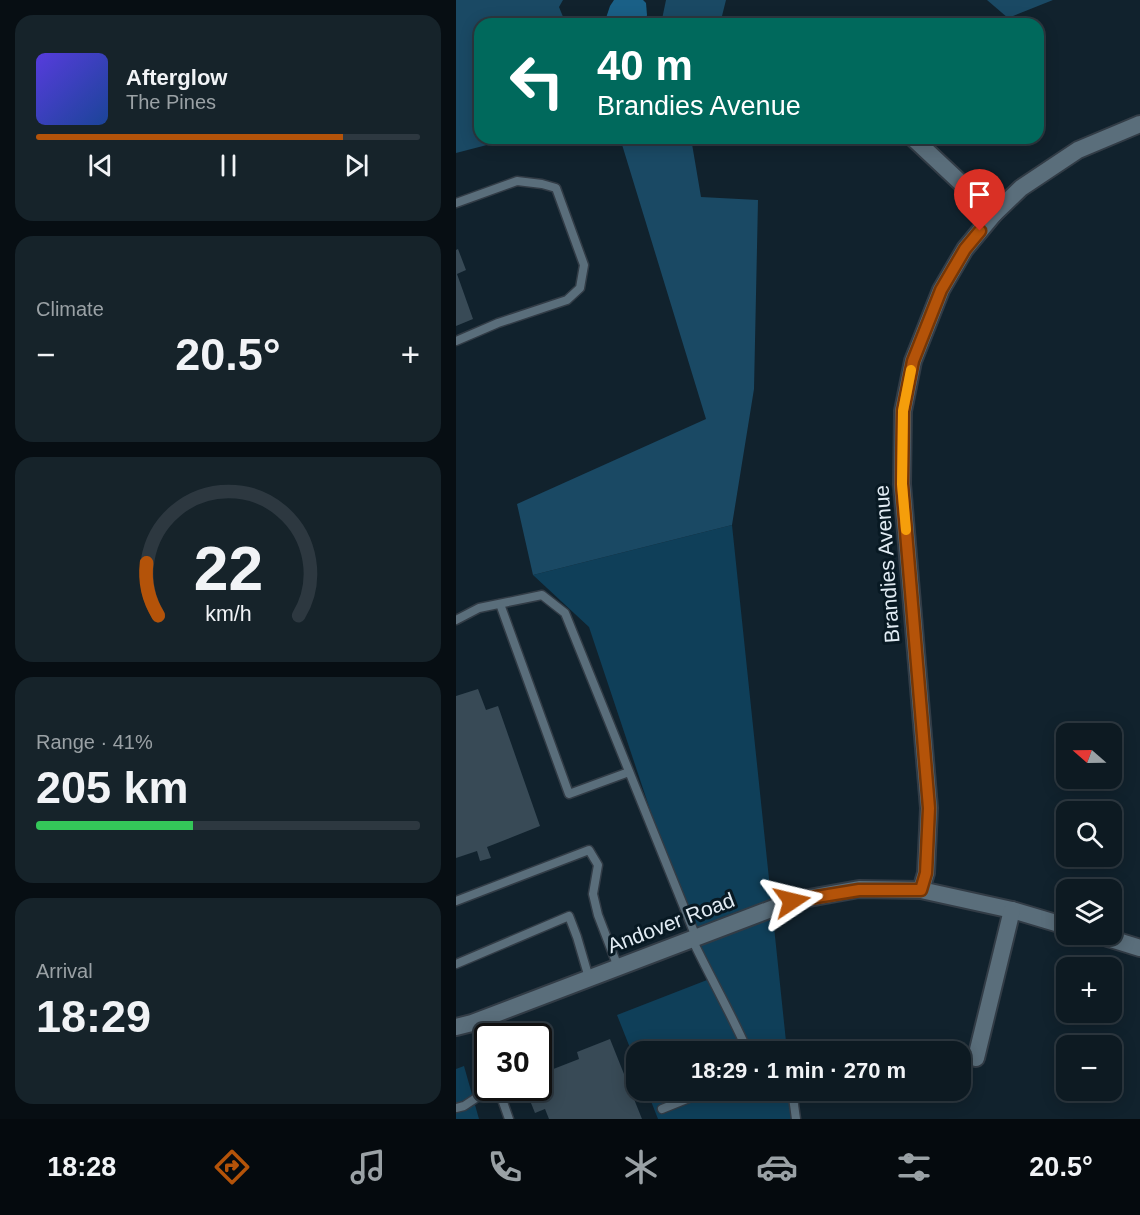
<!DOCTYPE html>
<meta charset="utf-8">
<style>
:root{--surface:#0d1a22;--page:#16232a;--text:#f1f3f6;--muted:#9aa1a5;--line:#2d3840;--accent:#b45309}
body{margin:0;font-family:Arial,sans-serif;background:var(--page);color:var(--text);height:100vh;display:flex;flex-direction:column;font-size:22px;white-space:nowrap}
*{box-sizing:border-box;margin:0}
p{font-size:20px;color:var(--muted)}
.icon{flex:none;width:33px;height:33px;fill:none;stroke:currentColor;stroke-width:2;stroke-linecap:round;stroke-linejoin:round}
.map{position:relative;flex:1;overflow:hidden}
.panel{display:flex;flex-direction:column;gap:15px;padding:15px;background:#070e13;width:456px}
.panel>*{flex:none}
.guide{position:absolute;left:18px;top:18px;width:570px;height:126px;border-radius:18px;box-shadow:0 3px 15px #0003,0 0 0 2px var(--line);background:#00695c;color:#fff;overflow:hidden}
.needle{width:39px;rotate:290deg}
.controls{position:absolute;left:600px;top:723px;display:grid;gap:12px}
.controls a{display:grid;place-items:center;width:66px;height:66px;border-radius:12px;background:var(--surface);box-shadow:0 3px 15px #0003,0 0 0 2px var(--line);font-size:30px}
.speed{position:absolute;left:18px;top:1023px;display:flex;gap:12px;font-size:30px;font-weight:700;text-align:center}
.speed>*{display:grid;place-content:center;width:78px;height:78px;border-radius:50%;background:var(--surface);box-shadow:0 3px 15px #0003,0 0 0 2px var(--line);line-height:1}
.speed .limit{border:3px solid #111;border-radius:9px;background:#fff;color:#111}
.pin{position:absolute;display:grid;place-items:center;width:51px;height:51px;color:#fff;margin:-62px -26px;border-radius:50% 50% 50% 0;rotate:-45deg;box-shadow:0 0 6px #0007}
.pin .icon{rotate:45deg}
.me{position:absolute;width:66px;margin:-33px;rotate:80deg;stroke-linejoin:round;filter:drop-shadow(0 0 4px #0008)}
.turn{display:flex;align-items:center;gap:21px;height:126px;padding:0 24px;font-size:27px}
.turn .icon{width:78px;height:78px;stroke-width:2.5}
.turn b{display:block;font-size:42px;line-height:51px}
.big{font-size:45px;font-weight:700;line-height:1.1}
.panel .card{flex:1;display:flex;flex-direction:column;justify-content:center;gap:9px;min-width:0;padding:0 21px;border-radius:18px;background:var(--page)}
.panel .dial{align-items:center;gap:0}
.dial svg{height:156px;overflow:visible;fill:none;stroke:var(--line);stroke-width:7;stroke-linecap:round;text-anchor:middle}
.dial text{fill:var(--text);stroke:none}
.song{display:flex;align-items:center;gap:18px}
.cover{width:72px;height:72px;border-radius:9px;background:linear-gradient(135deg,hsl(250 70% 55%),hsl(220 70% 35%))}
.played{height:6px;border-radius:3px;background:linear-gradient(90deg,var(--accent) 80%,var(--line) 80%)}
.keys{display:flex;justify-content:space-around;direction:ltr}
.heat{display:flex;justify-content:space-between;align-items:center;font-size:33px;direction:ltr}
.charge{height:9px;border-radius:4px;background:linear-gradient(90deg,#34c759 41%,var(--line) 0)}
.trip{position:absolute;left:170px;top:1041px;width:345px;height:60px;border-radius:18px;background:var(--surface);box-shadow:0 3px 15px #0003,0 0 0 2px var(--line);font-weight:700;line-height:60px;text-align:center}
.menu{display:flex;height:96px;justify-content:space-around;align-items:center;background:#050a0e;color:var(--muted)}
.menu .icon{width:42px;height:42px}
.menu .current{color:var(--accent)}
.menu b{font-size:27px;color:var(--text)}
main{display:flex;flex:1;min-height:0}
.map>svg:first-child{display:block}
.green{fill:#0f3f59}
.forest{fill:#1a4964}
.water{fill:#1a6087}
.building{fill:#384a56}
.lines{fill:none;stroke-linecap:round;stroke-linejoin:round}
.service-casing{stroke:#323c46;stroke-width:11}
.minor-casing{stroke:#323c46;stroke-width:20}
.service{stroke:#5a6e7b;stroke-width:8}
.minor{stroke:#5a6e7b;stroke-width:16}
.route-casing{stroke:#753606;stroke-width:15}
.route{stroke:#b45309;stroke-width:10}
.slow{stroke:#f59e0b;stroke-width:10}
.labels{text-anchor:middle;stroke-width:6;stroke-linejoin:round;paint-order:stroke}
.street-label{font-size:21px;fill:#e2ecf4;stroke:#081923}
</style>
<main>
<section class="panel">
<div class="card">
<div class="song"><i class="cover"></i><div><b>Afterglow</b><p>The Pines</p></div></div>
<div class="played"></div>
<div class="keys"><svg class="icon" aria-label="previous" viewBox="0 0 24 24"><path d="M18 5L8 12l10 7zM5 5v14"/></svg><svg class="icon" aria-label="pause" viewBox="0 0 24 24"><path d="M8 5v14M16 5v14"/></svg><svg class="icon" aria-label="next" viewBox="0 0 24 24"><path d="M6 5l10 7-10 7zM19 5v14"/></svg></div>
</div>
<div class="card"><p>Climate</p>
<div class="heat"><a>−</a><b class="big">20.5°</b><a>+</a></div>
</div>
<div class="card dial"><svg viewBox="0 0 100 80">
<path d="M14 69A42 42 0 1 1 86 69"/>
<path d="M14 69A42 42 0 0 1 8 42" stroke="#b45309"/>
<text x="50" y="56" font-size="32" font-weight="700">22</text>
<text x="50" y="72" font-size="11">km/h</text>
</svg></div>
<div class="card"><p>Range · 41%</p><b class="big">205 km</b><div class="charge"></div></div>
<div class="card"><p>Arrival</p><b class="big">18:29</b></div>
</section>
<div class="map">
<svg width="684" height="1119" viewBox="0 0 684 1119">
<rect width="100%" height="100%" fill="#11222d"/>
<g class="green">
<polygon points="276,525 331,1051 180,1052 180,1063 161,1015 251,980 133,627 77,575"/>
<polygon points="8,1066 23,1119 0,1119 0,1069"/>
<polygon points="191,1091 335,1091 338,1119 202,1119"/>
</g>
<g class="forest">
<polygon points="0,0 107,0 103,7 110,24 24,24 24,138 58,138 0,153"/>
<polygon points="210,0 270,0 264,24 205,24"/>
<polygon points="531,0 597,0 552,18"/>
<polygon points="164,138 235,138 245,197 302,200 298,389 276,525 77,575 61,504 250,419"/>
</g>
<polygon class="water" points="158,0 187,0 190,3 191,15 189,24 148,24 154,6"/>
<g class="building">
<polygon points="2,249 10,270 1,274 17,319 0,326 0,250"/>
<polygon points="22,689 30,710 42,706 84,826 31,847 35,858 24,861 21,851 0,858 0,696"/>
<polygon points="154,1039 186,1119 93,1119 89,1109 79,1113 69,1088 82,1088 82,1075 123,1059 121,1052"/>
</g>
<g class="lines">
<defs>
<g id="service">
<polyline points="0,203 61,181 86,184 100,188 128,265 124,288 111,300 42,323 0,341"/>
<polyline points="44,604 113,794 173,772"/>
<polyline points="0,620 23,608 86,595 109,613 240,937"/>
<polyline points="0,901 133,850 142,865 137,894 142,915 162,967"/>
<path d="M 236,939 C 254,977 275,1013 292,1052"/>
<polyline points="0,964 113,916 121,937 133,978"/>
<polyline points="27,1018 32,1040"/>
<polyline points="42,1088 53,1119"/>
<polyline points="336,1090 340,1119"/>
<polyline points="0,1108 8,1106 35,1088"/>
<polyline points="206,1109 253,1090"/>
</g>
<g id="minor">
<polyline points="457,138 538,214"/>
<polyline points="465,890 470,873 473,808 446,484 447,411 457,361 485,290 509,249 538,214 565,188 622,150 684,124"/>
<polyline points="639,934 684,948"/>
<polyline points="0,1027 16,1023 336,901 403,889 465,890 556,910 610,926"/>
<polyline points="520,1058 556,910"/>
</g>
</defs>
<use href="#service" class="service-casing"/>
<use href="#minor" class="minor-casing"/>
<use href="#service" class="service"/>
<use href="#minor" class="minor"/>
</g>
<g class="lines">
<defs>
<polyline id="route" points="336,901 403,890 465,890 470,873 473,808 446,484 447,411 457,361 485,290 509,249 524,231"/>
</defs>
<use href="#route" class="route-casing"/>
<use href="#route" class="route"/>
<polyline class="slow" points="450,530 446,484 447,411 455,370"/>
</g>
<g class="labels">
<g class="street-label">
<text transform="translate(431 564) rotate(-94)" y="7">Brandies Avenue</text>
<text transform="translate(215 923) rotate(-21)" y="7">Andover Road</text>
</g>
</g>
</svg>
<div class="controls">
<a><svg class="needle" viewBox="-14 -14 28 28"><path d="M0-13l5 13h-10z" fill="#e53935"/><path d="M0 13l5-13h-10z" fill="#9aa1a5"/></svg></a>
<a><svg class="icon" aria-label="search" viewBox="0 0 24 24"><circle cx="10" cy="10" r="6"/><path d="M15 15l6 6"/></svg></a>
<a><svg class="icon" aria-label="layers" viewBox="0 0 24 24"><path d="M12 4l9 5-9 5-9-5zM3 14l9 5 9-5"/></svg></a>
<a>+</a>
<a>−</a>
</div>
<div class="speed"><div class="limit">30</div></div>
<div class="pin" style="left:524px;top:231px;background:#d93025"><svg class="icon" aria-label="arrive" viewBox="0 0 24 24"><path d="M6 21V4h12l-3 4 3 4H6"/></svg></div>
<svg class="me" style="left:336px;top:901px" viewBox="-20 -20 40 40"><path d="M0-17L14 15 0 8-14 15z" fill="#b45309" stroke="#fff" stroke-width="4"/></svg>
<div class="trip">18:29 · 1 min · 270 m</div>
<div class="guide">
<div class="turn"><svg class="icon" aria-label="left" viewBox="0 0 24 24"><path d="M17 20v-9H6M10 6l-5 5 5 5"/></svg><div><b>40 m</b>Brandies Avenue</div></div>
</div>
</div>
</main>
<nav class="menu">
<b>18:28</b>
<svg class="icon current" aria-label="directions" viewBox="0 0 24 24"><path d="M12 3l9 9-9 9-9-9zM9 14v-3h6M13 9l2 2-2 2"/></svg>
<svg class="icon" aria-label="music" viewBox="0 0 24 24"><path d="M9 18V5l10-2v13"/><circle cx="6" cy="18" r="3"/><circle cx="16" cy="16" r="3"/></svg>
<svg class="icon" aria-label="phone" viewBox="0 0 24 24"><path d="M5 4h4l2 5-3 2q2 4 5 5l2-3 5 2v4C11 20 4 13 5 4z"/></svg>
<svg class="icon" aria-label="climate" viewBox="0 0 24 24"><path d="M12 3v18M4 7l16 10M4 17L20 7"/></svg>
<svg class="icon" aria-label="car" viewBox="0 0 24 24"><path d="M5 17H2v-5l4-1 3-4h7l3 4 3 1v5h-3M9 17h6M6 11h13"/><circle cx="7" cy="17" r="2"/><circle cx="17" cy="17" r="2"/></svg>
<svg class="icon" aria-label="filters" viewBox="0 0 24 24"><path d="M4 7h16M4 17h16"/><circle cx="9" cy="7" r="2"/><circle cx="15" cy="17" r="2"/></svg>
<b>20.5°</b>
</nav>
